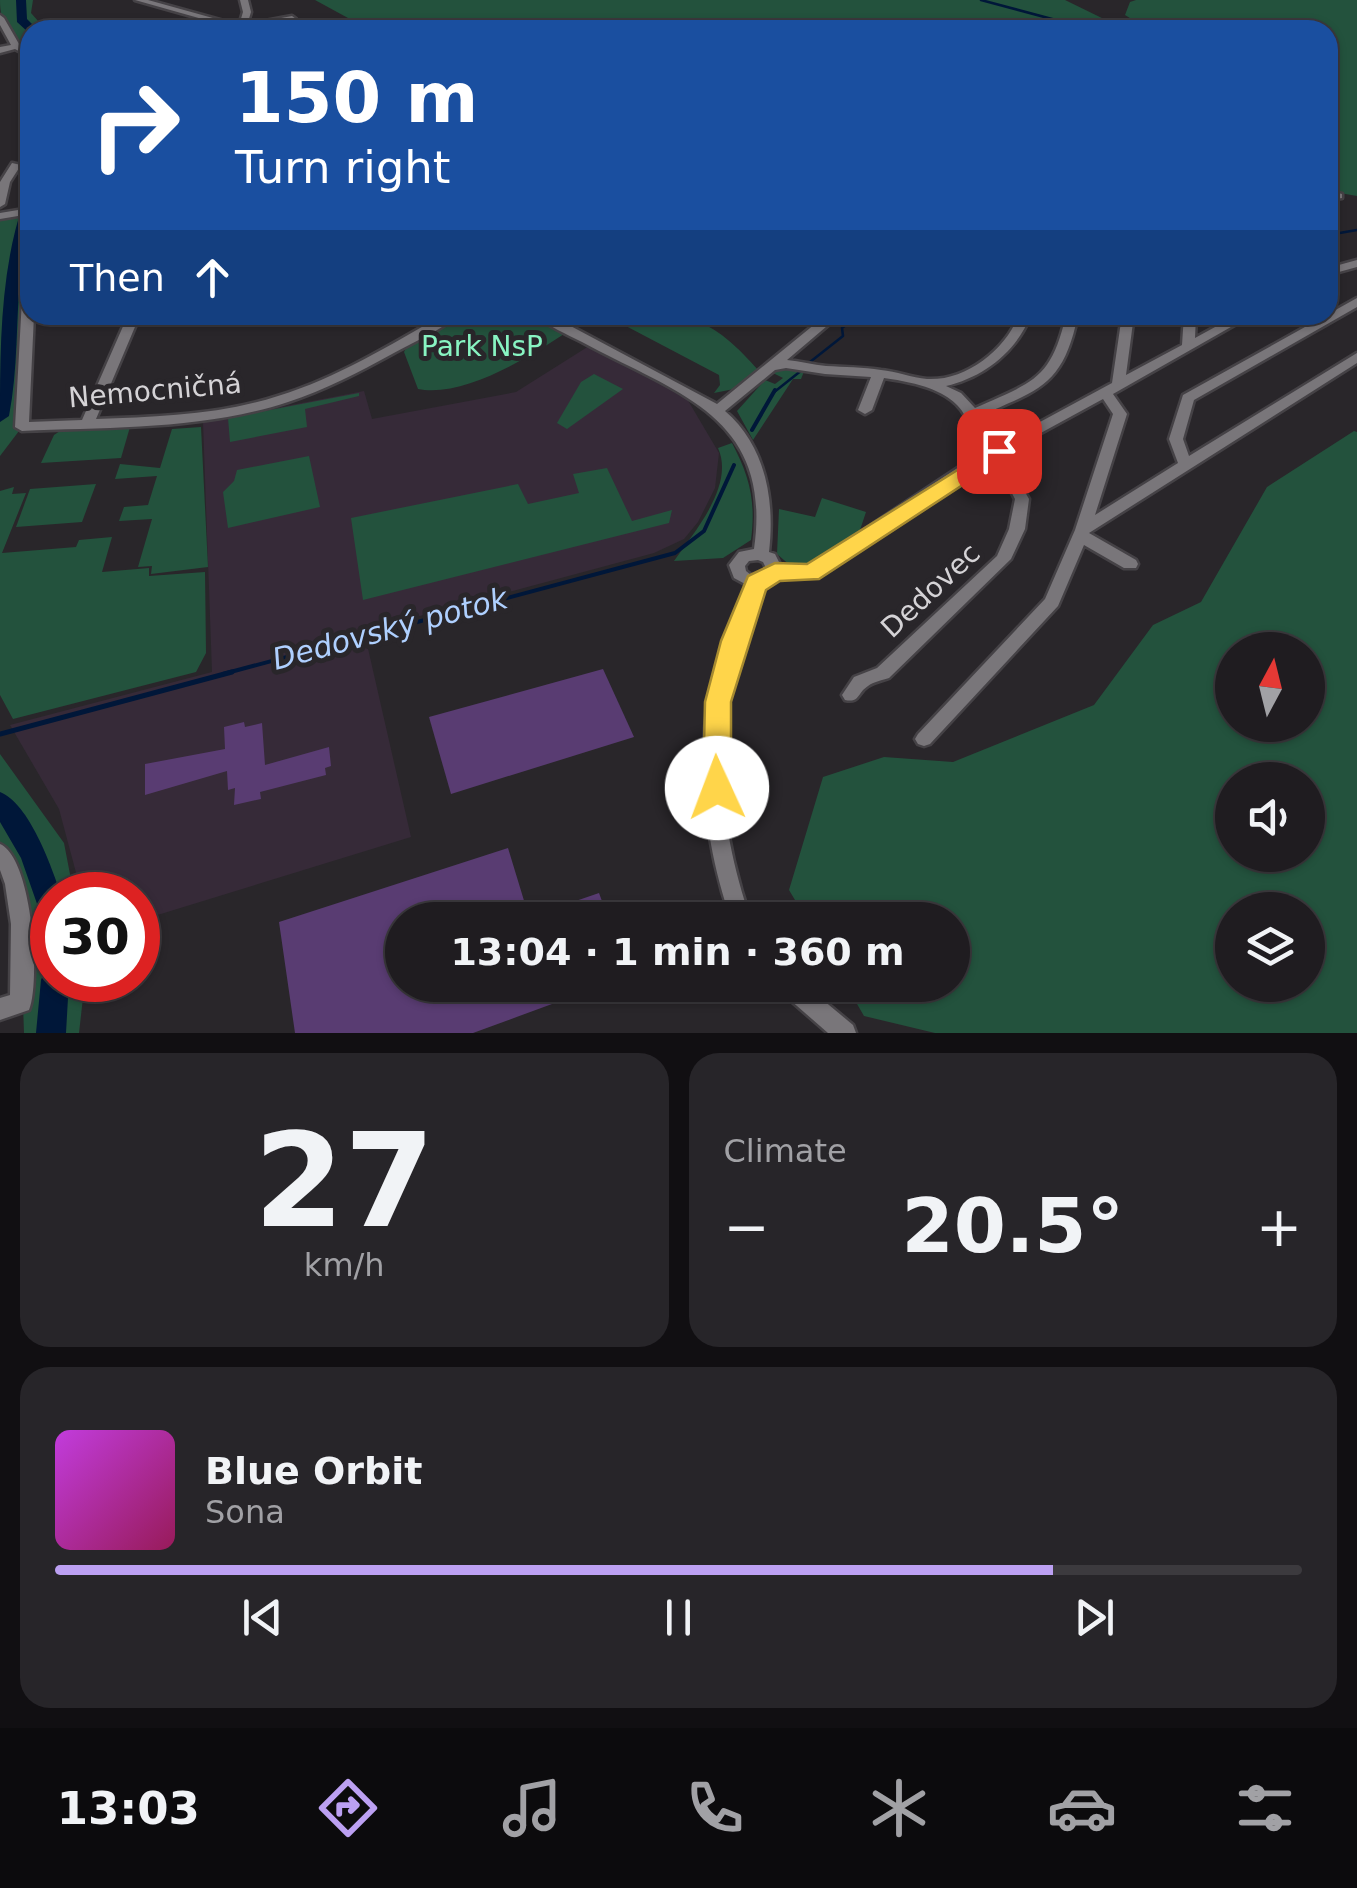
<!DOCTYPE html>
<meta charset="utf-8">
<style>
:root{--surface:#1f1c20;--page:#272529;--text:#f1f3f6;--muted:#a1a1a5;--line:#3c3a3e;--accent:#bca0f2}
body{margin:0;font-family:"DejaVu Sans",sans-serif;background:var(--page);color:var(--text);height:100vh;display:flex;flex-direction:column;font-size:38px;white-space:nowrap}
*{box-sizing:border-box;margin:0}
p{font-size:32px;color:var(--muted)}
.icon{flex:none;width:55px;height:55px;fill:none;stroke:currentColor;stroke-width:2;stroke-linecap:round;stroke-linejoin:round}
.map{position:relative;height:1033px;overflow:hidden}
.side{display:flex;flex-direction:column;gap:20px;padding:20px;background:#110f12;flex:1}
.side>*{flex:none}
.banner{position:absolute;left:20px;top:20px;width:1318px;height:305px;border-radius:30px;box-shadow:0 2px 8px #0004,0 0 0 2px var(--line);background:#1a4fa0;color:#fff;overflow:hidden}
.needle{width:65px;rotate:7deg}
.controls{position:absolute;left:1215px;top:632px;display:grid;gap:20px}
.controls a{display:grid;place-items:center;width:110px;height:110px;border-radius:50%;background:var(--surface);box-shadow:0 2px 8px #0004,0 0 0 2px var(--line);font-size:50px}
.speed{position:absolute;left:30px;top:872px;display:flex;gap:20px;font-size:50px;font-weight:700;text-align:center}
.speed>*{display:grid;place-content:center;width:130px;height:130px;border-radius:50%;background:var(--surface);box-shadow:0 2px 8px #0004,0 0 0 2px var(--line);line-height:1}
.speed .limit{border:15px solid #d22;background:#fff;color:#111}
.pin{position:absolute;display:grid;place-items:center;width:85px;height:85px;color:#fff;margin:-42px;border-radius:20px;box-shadow:0 5px 15px #0006}
.me{position:absolute;width:110px;margin:-55px;rotate:358deg;stroke-linejoin:round;filter:drop-shadow(0 0 8px #0008)}
.turn{display:flex;align-items:center;gap:35px;height:210px;padding:0 50px;font-size:45px}
.turn .icon{width:130px;height:130px;stroke-width:2.5}
.turn b{display:block;font-size:70px;line-height:85px}
.then{display:flex;align-items:center;height:95px;padding:0 50px;background:#0003;gap:20px;font-size:38px}
.big{font-size:75px;font-weight:700;line-height:1.1}
.side .widget{flex:1;display:flex;flex-direction:column;justify-content:center;gap:15px;min-width:0;padding:0 35px;border-radius:30px;background:var(--page)}
.side .dial{align-items:center;gap:0}
.dial b{font-size:130px;line-height:1}
.song{display:flex;align-items:center;gap:30px}
.cover{width:120px;height:120px;border-radius:15px;background:linear-gradient(135deg,hsl(290 70% 55%),hsl(330 70% 35%))}
.played{height:10px;border-radius:5px;background:linear-gradient(90deg,var(--accent) 80%,var(--line) 80%)}
.keys{display:flex;justify-content:space-around;direction:ltr}
.heat{display:flex;justify-content:space-between;align-items:center;font-size:55px;direction:ltr}
.side .tiles{flex:1;display:grid;gap:20px;grid-template-columns:1fr 1fr}
.widget:last-child{grid-column:span 2}
.trip{position:absolute;left:385px;top:902px;width:585px;height:100px;border-radius:50px;background:var(--surface);box-shadow:0 2px 8px #0004,0 0 0 2px var(--line);font-weight:700;line-height:100px;text-align:center}
.dock{display:flex;height:160px;justify-content:space-around;align-items:center;background:#0c0b0d;color:var(--muted)}
.dock .icon{width:70px;height:70px}
.dock .selected{color:var(--accent)}
.dock b{font-size:45px;color:var(--text)}
.map>svg:first-child{display:block}
.medical{fill:#362a38}
.green{fill:#23523d;fill-rule:evenodd}
.lines{fill:none;stroke-linecap:round;stroke-linejoin:round}
.stream-far2{stroke:#001739;stroke-width:2.5}
.stream-far1{stroke:#001739;stroke-width:4}
.stream{stroke:#001739;stroke-width:5}
.river{fill:#001739;fill-rule:evenodd}
.building{fill:#593c72}
.minor-casing{stroke:#454246;stroke-width:5}
.minor{fill:#79767a;fill-rule:evenodd}
.route{fill:#ffd54a;stroke:#a68a30;stroke-width:2.5}
.labels{text-anchor:middle;stroke-width:10;stroke-linejoin:round;paint-order:stroke}
.park-label{font-size:28px;fill:#88f4c2;stroke:#29262a}
.street-label{font-size:28px;fill:#d5d3d6;stroke:#29262a}
.water-label{font-size:30px;font-style:italic;fill:#afd0ff;stroke:#29262a}
</style>
<div class="map">
<svg width="1357" height="1033" viewBox="0 0 1357 1033">
<rect width="100%" height="100%" fill="#29262a"/>
<polygon class="medical" points="589,346 683,392 719,453 715,488 698,522 684,539 654,553 364,631 411,837 138,921 138,895 82,895 59,809 10,725 212,672 203,422 364,391 372,419 516,392"/>
<g class="green">
<path d="M 0,0 L 33,0 L 31,13 L 46,30 L 30,30 L 30,53 C 9,42 0,24 0,0 Z"/>
<polygon points="315,0 1065,0 1108,21 1071,27 1040,19 1024,30 370,30"/>
<polygon points="1136,0 1357,0 1357,196 1328,191 1328,30 1149,30 1125,15 1130,2"/>
<polygon points="30,213 22,427 0,456 0,218"/>
<path d="M 464,315 L 530,315 L 564,334 C 528,358 462,398 418,389 L 404,352 L 406,348 L 447,325 L 451,326 Z"/>
<path d="M 605,315 C 683,315 704,308 759,371 L 734,389 L 714,393 L 720,385 L 719,375 Z"/>
<polygon points="779,367 805,369 801,379 793,379 753,440 737,411 765,380 775,384 783,378 773,373"/>
<polygon points="594,374 623,389 567,429 557,423 581,382"/>
<polygon points="359,393 359,396 305,409 307,427 230,442 228,418"/>
<polygon points="130,427 121,458 41,463 54,435 60,431"/>
<polygon points="201,427 208,567 151,574 152,566 138,567 152,519 119,521 124,507 148,505 157,476 115,479 120,464 160,468 172,429"/>
<path d="M 1354,431 L 1357,432 L 1357,1033 L 935,1033 L 864,1016 L 846,985 L 952,985 L 952,920 L 807,920 L 789,890 L 823,777 L 884,757 L 953,762 L 1094,705 L 1153,625 L 1201,602 L 1267,487 ZM 1232,650 L 1308,650 L 1308,725 L 1232,725 ZM 1232,780 L 1308,780 L 1308,855 L 1232,855 ZM 1232,910 L 1308,910 L 1308,985 L 1232,985 Z"/>
<path d="M 732,443 C 750,477 756,502 751,540 L 723,558 L 674,561 C 694,532 735,486 718,448 Z"/>
<polygon points="309,456 320,507 228,528 223,492 234,481 237,470"/>
<polygon points="607,468 632,521 672,510 669,523 363,600 351,518 518,484 528,504 579,493 573,474"/>
<polygon points="96,484 82,522 16,527 30,489"/>
<polygon points="14,487 12,494 26,493 2,553 76,547 79,540 112,537 102,572 149,568 149,576 205,572 206,653 196,672 13,719 0,695 0,491"/>
<polygon points="822,498 866,512 859,533 813,567 792,567 777,554 779,509 815,517"/>
<polygon points="0,754 64,843 74,895 52,895 52,980 85,980 79,1033 24,1033 21,947 0,853"/>
</g>
<g class="lines">
<g class="stream-far2">
<polyline points="981,0 1093,30"/>
<polyline points="1328,235 1357,230"/>
<polyline points="810,362 843,336 842,328 859,315"/>
<polyline points="773,393 802,370"/>
</g>
<g class="stream-far1">
<polyline points="752,430 775,390"/>
<polyline points="223,674 675,553 704,531 734,465"/>
</g>
<polyline class="stream" points="0,734 232,672"/>
<g class="river">
<polygon points="16,0 26,0 27,19 38,30 28,32 17,22"/>
<path d="M 30,200 C 30,226 23,250 20,277 C 16,323 18,370 9,416 L 0,422 C 0,349 0,272 23,204 Z"/>
<path d="M 0,792 C 29,803 52,867 61,895 L 52,895 L 52,921 L 42,918 L 21,858 L 0,822 Z"/>
<polygon points="52,967 52,980 69,980 66,1033 36,1033 41,980 45,970"/>
</g>
</g>
<g class="building">
<polygon points="603,669 634,737 451,794 429,717"/>
<polygon points="244,722 245,727 262,723 265,765 329,747 331,766 325,768 326,775 260,792 261,799 234,805 235,788 228,790 227,771 145,795 145,764 225,749 224,727"/>
<polygon points="508,848 529,917 599,893 609,920 402,920 402,985 616,986 584,998 582,993 473,1033 295,1033 279,922"/>
</g>
<g class="lines">
<defs>
<g id="minor">
<polygon points="135,0 148,0 238,25 234,28"/>
<polygon points="240,0 248,0 251,12 248,22 244,25 240,22 243,12"/>
<polygon points="0,15 4,18 19,44 30,50 30,57 15,49 0,53 0,47 11,45 0,25"/>
<polygon points="292,16 296,19 300,30 292,30 289,22 253,27 249,24"/>
<polygon points="12,163 21,165 10,182 5,204 0,207 0,182"/>
<polygon points="1338,193 1342,194 1342,198 1328,200 1328,194"/>
<polygon points="30,208 30,214 0,219 0,213"/>
<path d="M 30,259 L 30,315 L 34,315 L 29,422 L 82,420 L 128,315 L 140,315 L 96,419 C 157,417 220,415 278,396 C 337,378 390,345 443,315 L 458,315 C 440,331 414,342 392,354 C 359,372 325,390 288,402 C 203,430 110,427 22,431 L 15,427 L 24,262 Z"/>
<polygon points="1357,260 1357,267 1328,275 1328,268"/>
<path d="M 1357,298 L 1357,307 L 1194,400 L 1183,439 L 1189,456 L 1357,353 L 1357,363 L 1089,533 L 1136,560 L 1138,564 L 1136,568 L 1124,568 L 1084,545 L 1058,606 L 930,744 L 924,746 L 918,744 L 915,739 L 918,734 L 1045,599 L 1075,530 L 1113,414 L 1103,399 L 1006,452 L 1009,464 L 1029,499 L 1025,529 L 1011,559 L 889,678 C 883,680 873,682 868,686 C 857,693 860,703 845,700 L 842,695 L 854,677 L 877,668 L 997,556 L 1009,529 L 1015,499 L 994,459 L 817,577 L 779,578 L 771,585 L 762,587 C 750,619 738,650 730,683 C 712,760 725,846 751,920 L 731,920 C 706,848 695,764 711,689 C 719,653 734,619 747,585 L 734,578 L 729,565 L 739,552 L 754,549 C 773,416 678,394 582,342 C 566,334 548,326 535,315 L 550,315 L 717,404 L 826,315 L 840,315 L 787,360 C 800,361 813,365 826,366 C 844,367 863,367 881,370 C 896,371 912,378 927,379 C 966,381 1005,350 1019,315 L 1031,315 C 1016,352 984,377 946,386 L 961,393 L 975,408 C 1032,382 1051,381 1066,315 L 1078,315 C 1063,386 1040,389 980,416 L 984,436 L 979,455 L 1112,383 L 1122,315 L 1134,315 L 1126,375 L 1182,345 L 1184,315 L 1196,315 L 1195,338 L 1237,315 L 1252,315 L 1113,394 L 1127,414 L 1095,515 L 1178,463 L 1169,439 L 1183,395 ZM 786,368 L 825,374 L 871,377 L 858,410 L 865,414 L 872,410 L 884,378 C 918,383 967,392 970,434 C 970,443 965,455 962,465 L 808,567 L 781,566 L 775,554 L 769,552 C 775,501 766,446 725,411 L 775,370 ZM 758,560 L 763,562 L 767,570 L 761,576 L 751,575 L 746,571 L 745,566 L 749,561 Z"/>
<path d="M 0,844 C 32,858 41,980 29,1010 L 0,1020 L 0,998 L 10,995 L 11,924 L 5,884 L 0,870 Z"/>
<polygon points="778,985 805,985 853,1025 856,1033 828,1033 781,992"/>
</g>
</defs>
<use href="#minor" class="minor-casing"/>
<use href="#minor" class="minor"/>
</g>
<polygon class="route" points="999,444 1007,446 1010,451 1007,456 819,579 780,581 766,590 731,702 731,788 727,796 717,800 707,796 703,788 705,702 721,641 748,576 775,563 807,564"/>
<g class="labels">
<g class="park-label">
<text x="482" y="356">Park NsP</text>
</g>
<g class="street-label">
<text transform="translate(155 390) rotate(-5)" y="10">Nemocničná</text>
<text transform="translate(930 590) rotate(-43)" y="10">Dedovec</text>
</g>
<g class="water-label">
<text transform="translate(390 629) rotate(-15)" y="10">Dedovský potok</text>
</g>
</g>
</svg>
<div class="controls">
<a><svg class="needle" viewBox="-14 -14 28 28"><path d="M0-13l5 13h-10z" fill="#e53935"/><path d="M0 13l5-13h-10z" fill="#a1a1a5"/></svg></a>
<a><svg class="icon" aria-label="sound" viewBox="0 0 24 24"><path d="M4 9h4l5-4v14l-5-4H4zM17 9q2 3 0 6"/></svg></a>
<a><svg class="icon" aria-label="layers" viewBox="0 0 24 24"><path d="M12 4l9 5-9 5-9-5zM3 14l9 5 9-5"/></svg></a>
</div>
<div class="speed"><div class="limit">30</div></div>
<div class="pin" style="left:999px;top:451px;background:#d93025"><svg class="icon" aria-label="arrive" viewBox="0 0 24 24"><path d="M6 21V4h12l-3 4 3 4H6"/></svg></div>
<svg class="me" style="left:717px;top:788px" viewBox="-20 -20 40 40"><circle r="19" fill="#fff"/><path d="M0-13L10 11 0 6-10 11z" fill="#ffd54a"/></svg>
<div class="trip">13:04 · 1 min · 360 m</div>
<div class="banner">
<div class="turn"><svg class="icon" aria-label="right" viewBox="0 0 24 24"><path d="M7 20v-9h11M14 6l5 5-5 5"/></svg><div><b>150 m</b>Turn right</div></div>
<div class="then">Then<svg class="icon" aria-label="ahead" viewBox="0 0 24 24"><path d="M12 20V5M6 11l6-6 6 6"/></svg></div>
</div>
</div>
<section class="side">
<div class="tiles">
<div class="widget dial"><b>27</b><p>km/h</p></div>
<div class="widget"><p>Climate</p>
<div class="heat"><a>−</a><b class="big">20.5°</b><a>+</a></div>
</div>
<div class="widget">
<div class="song"><i class="cover"></i><div><b>Blue Orbit</b><p>Sona</p></div></div>
<div class="played"></div>
<div class="keys"><svg class="icon" aria-label="previous" viewBox="0 0 24 24"><path d="M18 5L8 12l10 7zM5 5v14"/></svg><svg class="icon" aria-label="pause" viewBox="0 0 24 24"><path d="M8 5v14M16 5v14"/></svg><svg class="icon" aria-label="next" viewBox="0 0 24 24"><path d="M6 5l10 7-10 7zM19 5v14"/></svg></div>
</div>
</div>
</section>
<nav class="dock">
<b>13:03</b>
<svg class="icon selected" aria-label="directions" viewBox="0 0 24 24"><path d="M12 3l9 9-9 9-9-9zM9 14v-3h6M13 9l2 2-2 2"/></svg>
<svg class="icon" aria-label="music" viewBox="0 0 24 24"><path d="M9 18V5l10-2v13"/><circle cx="6" cy="18" r="3"/><circle cx="16" cy="16" r="3"/></svg>
<svg class="icon" aria-label="phone" viewBox="0 0 24 24"><path d="M5 4h4l2 5-3 2q2 4 5 5l2-3 5 2v4C11 20 4 13 5 4z"/></svg>
<svg class="icon" aria-label="climate" viewBox="0 0 24 24"><path d="M12 3v18M4 7l16 10M4 17L20 7"/></svg>
<svg class="icon" aria-label="car" viewBox="0 0 24 24"><path d="M5 17H2v-5l4-1 3-4h7l3 4 3 1v5h-3M9 17h6M6 11h13"/><circle cx="7" cy="17" r="2"/><circle cx="17" cy="17" r="2"/></svg>
<svg class="icon" aria-label="filters" viewBox="0 0 24 24"><path d="M4 7h16M4 17h16"/><circle cx="9" cy="7" r="2"/><circle cx="15" cy="17" r="2"/></svg>
</nav>
